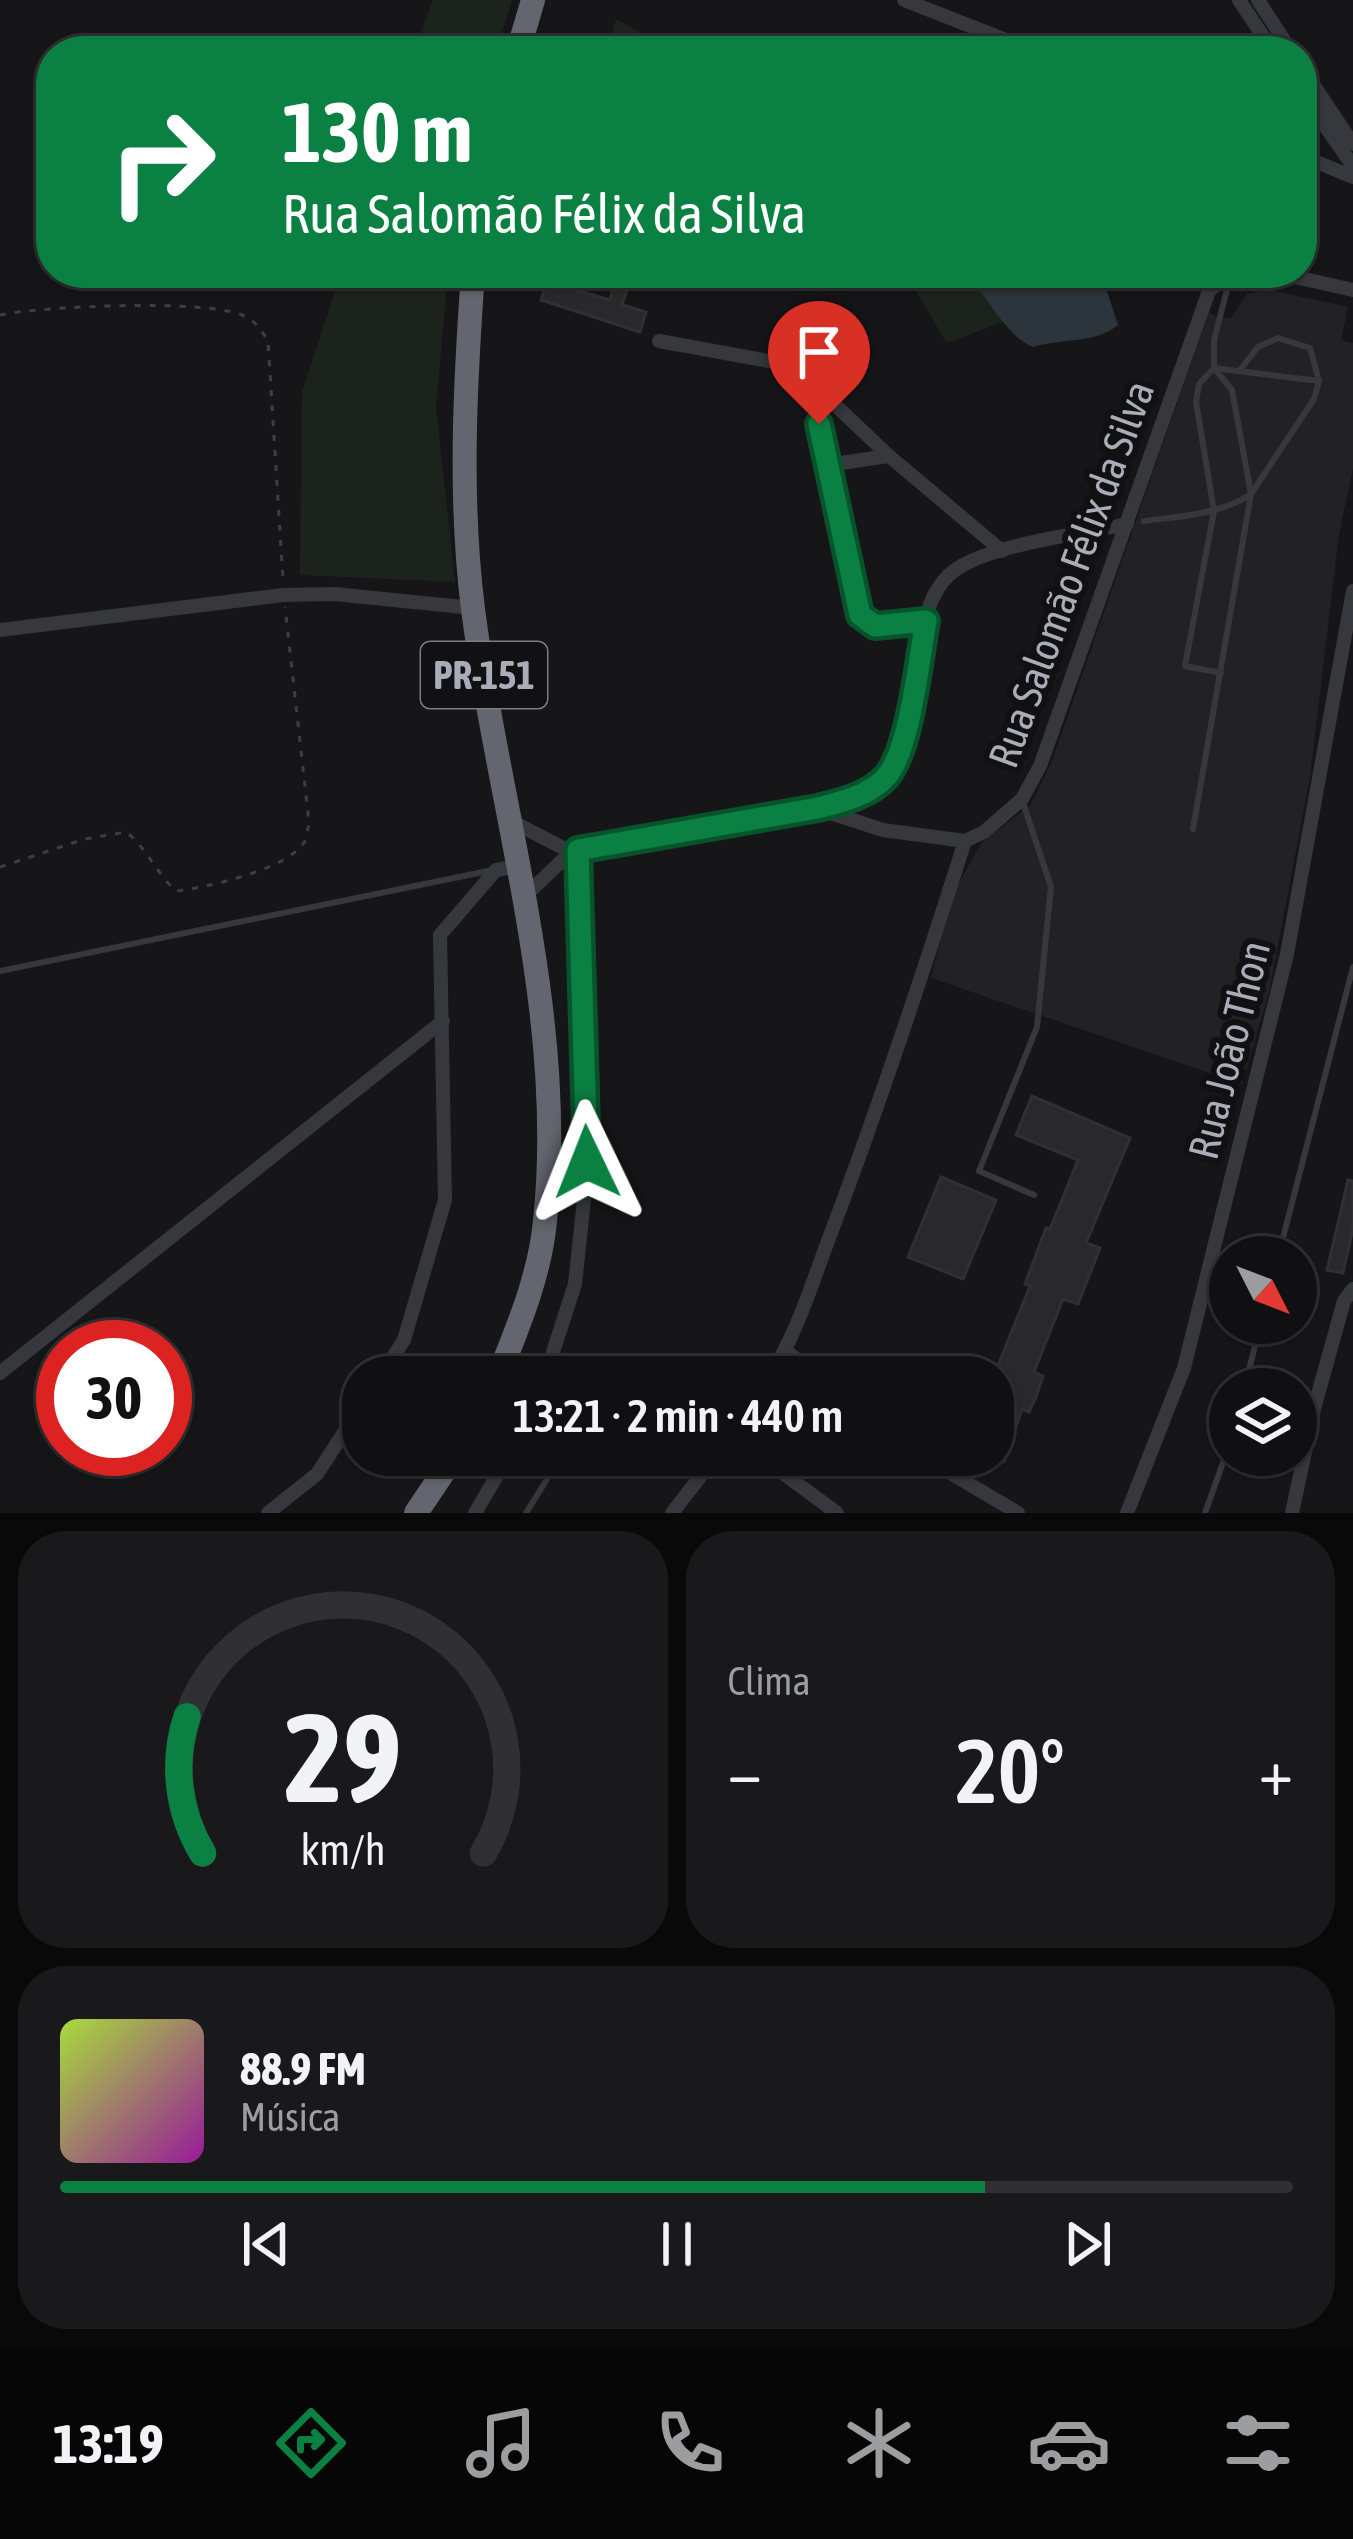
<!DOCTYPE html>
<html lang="pt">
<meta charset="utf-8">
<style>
:root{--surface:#101012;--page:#19191b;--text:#f1f3f6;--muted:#9c9d9f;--line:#303032;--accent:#0b8043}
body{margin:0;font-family:"Asap Condensed",sans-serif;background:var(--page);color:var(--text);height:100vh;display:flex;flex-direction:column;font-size:45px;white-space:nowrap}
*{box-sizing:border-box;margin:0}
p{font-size:39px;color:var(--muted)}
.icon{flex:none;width:66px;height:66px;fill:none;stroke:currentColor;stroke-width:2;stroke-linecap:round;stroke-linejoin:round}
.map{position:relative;height:1513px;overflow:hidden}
.panel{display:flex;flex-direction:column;gap:18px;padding:18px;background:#09090a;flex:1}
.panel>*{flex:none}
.banner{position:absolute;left:36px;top:36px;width:1281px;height:252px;border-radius:48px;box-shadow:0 3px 9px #0004,0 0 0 3px var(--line);background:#0b8043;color:#fff;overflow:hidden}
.needle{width:78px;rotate:132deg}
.fabs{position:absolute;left:1209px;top:1236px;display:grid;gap:24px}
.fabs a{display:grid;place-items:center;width:108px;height:108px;border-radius:50%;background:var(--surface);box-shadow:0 3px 9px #0004,0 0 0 3px var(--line);font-size:60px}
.speed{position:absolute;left:36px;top:1320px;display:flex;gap:24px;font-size:60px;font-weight:700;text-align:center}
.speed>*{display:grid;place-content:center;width:156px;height:156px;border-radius:50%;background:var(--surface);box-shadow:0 3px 9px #0004,0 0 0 3px var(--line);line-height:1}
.speed .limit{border:18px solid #d22;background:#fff;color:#111}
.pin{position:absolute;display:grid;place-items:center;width:102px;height:102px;color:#fff;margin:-123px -51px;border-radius:50% 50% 50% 0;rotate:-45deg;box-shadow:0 0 12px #0007}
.pin .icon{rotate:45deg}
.me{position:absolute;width:132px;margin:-66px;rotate:358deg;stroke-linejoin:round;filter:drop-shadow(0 0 9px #0008)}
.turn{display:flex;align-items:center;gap:42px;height:252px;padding:0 48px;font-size:54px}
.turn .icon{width:156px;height:156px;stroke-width:2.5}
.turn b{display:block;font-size:84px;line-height:102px}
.big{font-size:90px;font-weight:600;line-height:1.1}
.panel .widget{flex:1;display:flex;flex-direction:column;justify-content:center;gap:18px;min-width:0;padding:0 42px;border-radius:48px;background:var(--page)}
.panel .dial{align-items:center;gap:0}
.dial svg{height:312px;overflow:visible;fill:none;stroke:var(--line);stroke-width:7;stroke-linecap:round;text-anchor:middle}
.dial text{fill:var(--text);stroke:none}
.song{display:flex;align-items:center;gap:36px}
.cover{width:144px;height:144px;border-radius:18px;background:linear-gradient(135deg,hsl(80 70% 55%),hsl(300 70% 35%))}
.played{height:12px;border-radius:6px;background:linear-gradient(90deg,var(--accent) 75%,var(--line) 75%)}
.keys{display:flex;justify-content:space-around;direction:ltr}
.heat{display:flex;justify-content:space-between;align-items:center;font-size:66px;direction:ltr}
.panel .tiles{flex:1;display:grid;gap:18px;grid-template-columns:1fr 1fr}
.widget:last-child{grid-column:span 2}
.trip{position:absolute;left:342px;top:1356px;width:672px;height:120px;border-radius:48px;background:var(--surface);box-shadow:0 3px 9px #0004,0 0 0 3px var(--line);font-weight:600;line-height:120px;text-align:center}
.dock{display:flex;height:192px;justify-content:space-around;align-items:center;background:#060607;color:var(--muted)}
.dock .icon{width:84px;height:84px}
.dock .current{color:var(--accent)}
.dock b{font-size:54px;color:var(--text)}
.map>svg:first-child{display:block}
.built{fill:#222225}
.green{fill:#1c231d}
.water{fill:#2c353c}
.building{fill:#29292c;stroke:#303034;stroke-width:3}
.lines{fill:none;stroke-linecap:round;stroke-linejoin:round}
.path{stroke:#3d3f44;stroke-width:3;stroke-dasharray:6 9;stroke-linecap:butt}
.lane{stroke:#37383d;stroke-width:6}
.street{stroke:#37383d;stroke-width:14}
.highway{stroke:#63666e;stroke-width:24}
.route-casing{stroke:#07532c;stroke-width:30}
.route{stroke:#0b8043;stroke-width:21}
.labels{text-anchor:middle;stroke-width:12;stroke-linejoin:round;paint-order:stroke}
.shield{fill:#111113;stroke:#7b7e86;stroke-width:3}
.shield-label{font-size:39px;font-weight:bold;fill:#a8adb8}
.street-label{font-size:42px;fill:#a8adb8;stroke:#111113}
</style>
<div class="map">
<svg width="1353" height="1513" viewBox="0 0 1353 1513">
<rect width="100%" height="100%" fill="#161618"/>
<polygon class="built" points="1267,289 1348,307 1341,340 1353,343 1353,469 1339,534 1310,777 1269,993 1242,1084 931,978 951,897 982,842 1031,805 1052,761 1209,312 1219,318 1231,318 1247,294"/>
<g class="green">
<polygon points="433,0 512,0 497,51 414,51"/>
<polygon points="616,19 674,51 607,51"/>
<polygon points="341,273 448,273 436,407 455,582 300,575 302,392"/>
<polygon points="905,273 966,273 1005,321 947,343"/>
</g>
<path class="water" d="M 962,273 L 1101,273 L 1118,325 C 1095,344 1061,338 1033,347 C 1003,335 988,292 962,273 Z"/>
<g class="building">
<polygon points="565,273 581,273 576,290 610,300 615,282 628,287 622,305 646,312 640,332 541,300 547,281 561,285"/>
<polygon points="1032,1096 1130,1138 1086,1243 1100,1248 1078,1304 1063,1299 1034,1372 1043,1376 1036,1397 1029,1412 1022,1409 1004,1462 993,1459 993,1378 1030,1286 1025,1284 1046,1228 1050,1229 1078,1160 1016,1135"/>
<polygon points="941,1177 996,1200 963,1279 908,1257"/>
<polygon points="1348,1180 1353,1181 1353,1228 1343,1273 1327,1270"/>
</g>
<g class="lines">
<g class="path">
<path d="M 0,315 C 44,306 203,299 242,315 C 255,320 261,330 268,341 L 283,580"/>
<path d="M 0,867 L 85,839 L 126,832 C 147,848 156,873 176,891 C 205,888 290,869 305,841 C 306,840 309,823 309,822 L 285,607"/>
</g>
<g class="lane">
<polyline points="1240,370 1258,347 1278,338 1310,348 1319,381"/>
<path d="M 1144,521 C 1180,516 1220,515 1251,494 L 1314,399 L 1319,381 L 1214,368 L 1199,384 L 1196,402 L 1214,511 L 1185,666 L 1221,673"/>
<polyline points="1023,803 1051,887 1037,1027 979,1171 1034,1195"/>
<polyline points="1193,829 1251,494 1232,390 1214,368 1214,340 1230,278"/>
<polyline points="0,971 493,870"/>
<polyline points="1278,1257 1353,967"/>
<polyline points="1244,1389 1261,1323"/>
<polyline points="526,1513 562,1455"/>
<polyline points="1205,1513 1230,1443"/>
</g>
<g class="street">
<polyline points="904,0 1034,51"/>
<polyline points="1239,0 1273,51"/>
<polyline points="1258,0 1291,51"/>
<polyline points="1302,68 1353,144"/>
<polyline points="1302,93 1353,166"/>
<polyline points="1302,156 1353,177"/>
<polyline points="1277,273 1353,290"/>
<polyline points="659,341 774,362 812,383 889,456 1002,551"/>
<polyline points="812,383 860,615 875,626 926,621"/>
<polyline points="827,465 889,456"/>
<polyline points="0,630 283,595 334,594 473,608"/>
<path d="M 818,809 C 841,802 866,797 884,779 C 931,733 898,606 958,568 C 995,544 1081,534 1127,524"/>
<polyline points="511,821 571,852"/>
<polyline points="571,852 818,809 883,830 965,841 984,832 1022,799 1040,766 1209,291 1230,273"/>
<polyline points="525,896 571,852"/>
<polyline points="786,1351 819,1377"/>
<polyline points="0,1373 443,1021"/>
<polyline points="380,1377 404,1340 445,1200 440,935 496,870 519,866"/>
<polyline points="545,1377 575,1284 588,1162 578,851"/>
<path d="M 769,1377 C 799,1331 814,1276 834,1225 C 882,1098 924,970 965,841"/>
<polyline points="758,1455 837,1513"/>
<polyline points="920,1455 1018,1513"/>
<polyline points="268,1513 317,1474 363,1403"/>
<polyline points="475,1513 509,1455"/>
<polyline points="672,1513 717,1455"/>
<polyline points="1127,1513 1184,1368 1287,954 1353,591"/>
<polyline points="1292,1513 1315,1405 1344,1301 1353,1289"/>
</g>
<g class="highway">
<polyline points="518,51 533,0"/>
<path d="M 473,273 C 465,384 459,498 473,609 C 499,812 567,1014 545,1221 C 540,1275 518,1327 498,1377"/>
<polyline points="416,1513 455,1455"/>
</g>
</g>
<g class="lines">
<defs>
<path id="route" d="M 587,1162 L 578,850 L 818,808 C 841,802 869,796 886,777 C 910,751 919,658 926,621 L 875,626 L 860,615 L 819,424"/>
</defs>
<use href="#route" class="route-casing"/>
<use href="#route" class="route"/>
</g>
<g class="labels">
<rect class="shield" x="421" y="642" width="126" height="66" rx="9"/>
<g class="shield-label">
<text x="484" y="689">PR-151</text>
</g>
<g class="street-label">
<text transform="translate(1071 574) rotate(-70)" y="15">Rua Salomão Félix da Silva</text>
<text transform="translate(1229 1050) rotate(-76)" y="15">Rua João Thon</text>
</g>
</g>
</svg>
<div class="fabs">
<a><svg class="needle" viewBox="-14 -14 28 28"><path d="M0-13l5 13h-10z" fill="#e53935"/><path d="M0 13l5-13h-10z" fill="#9c9d9f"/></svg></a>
<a><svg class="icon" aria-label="layers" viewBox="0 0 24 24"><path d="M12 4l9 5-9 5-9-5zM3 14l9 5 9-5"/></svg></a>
</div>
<div class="speed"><div class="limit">30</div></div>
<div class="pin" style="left:819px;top:424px;background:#d93025"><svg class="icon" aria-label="arrive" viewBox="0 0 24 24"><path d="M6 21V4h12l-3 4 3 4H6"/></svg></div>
<svg class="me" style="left:587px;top:1162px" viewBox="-20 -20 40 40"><path d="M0-17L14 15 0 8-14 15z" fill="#0b8043" stroke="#fff" stroke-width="4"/></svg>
<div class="trip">13:21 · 2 min · 440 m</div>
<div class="banner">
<div class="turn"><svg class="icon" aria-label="right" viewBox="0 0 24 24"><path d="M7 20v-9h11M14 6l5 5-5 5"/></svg><div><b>130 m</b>Rua Salomão Félix da Silva</div></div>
</div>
</div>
<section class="panel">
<div class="tiles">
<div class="widget dial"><svg viewBox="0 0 100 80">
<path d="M14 69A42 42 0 1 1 86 69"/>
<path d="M14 69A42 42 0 0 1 10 34" stroke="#0b8043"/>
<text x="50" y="56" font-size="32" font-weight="700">29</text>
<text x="50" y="72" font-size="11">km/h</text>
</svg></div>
<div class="widget"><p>Clima</p>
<div class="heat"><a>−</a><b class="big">20°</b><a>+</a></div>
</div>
<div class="widget">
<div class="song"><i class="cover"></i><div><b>88.9 FM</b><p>Música</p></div></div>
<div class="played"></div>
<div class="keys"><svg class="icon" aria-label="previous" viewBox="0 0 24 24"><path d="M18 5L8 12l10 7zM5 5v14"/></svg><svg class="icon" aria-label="pause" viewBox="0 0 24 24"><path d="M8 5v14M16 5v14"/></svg><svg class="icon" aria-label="next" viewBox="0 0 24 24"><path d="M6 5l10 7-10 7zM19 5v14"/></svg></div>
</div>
</div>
</section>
<nav class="dock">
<b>13:19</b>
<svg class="icon current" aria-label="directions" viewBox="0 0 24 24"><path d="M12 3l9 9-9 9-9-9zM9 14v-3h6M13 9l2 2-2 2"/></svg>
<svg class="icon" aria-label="music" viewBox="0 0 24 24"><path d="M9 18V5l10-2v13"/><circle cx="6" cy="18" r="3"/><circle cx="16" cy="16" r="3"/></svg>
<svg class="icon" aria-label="phone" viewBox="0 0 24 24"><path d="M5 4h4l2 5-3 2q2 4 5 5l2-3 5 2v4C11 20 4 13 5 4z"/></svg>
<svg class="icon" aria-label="climate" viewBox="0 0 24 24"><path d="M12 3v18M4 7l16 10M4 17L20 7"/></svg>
<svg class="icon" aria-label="car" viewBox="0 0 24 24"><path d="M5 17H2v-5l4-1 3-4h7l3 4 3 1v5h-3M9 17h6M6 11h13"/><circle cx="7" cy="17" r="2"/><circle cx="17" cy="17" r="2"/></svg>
<svg class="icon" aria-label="filters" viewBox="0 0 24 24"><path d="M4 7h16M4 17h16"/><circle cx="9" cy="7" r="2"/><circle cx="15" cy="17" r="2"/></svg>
</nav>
